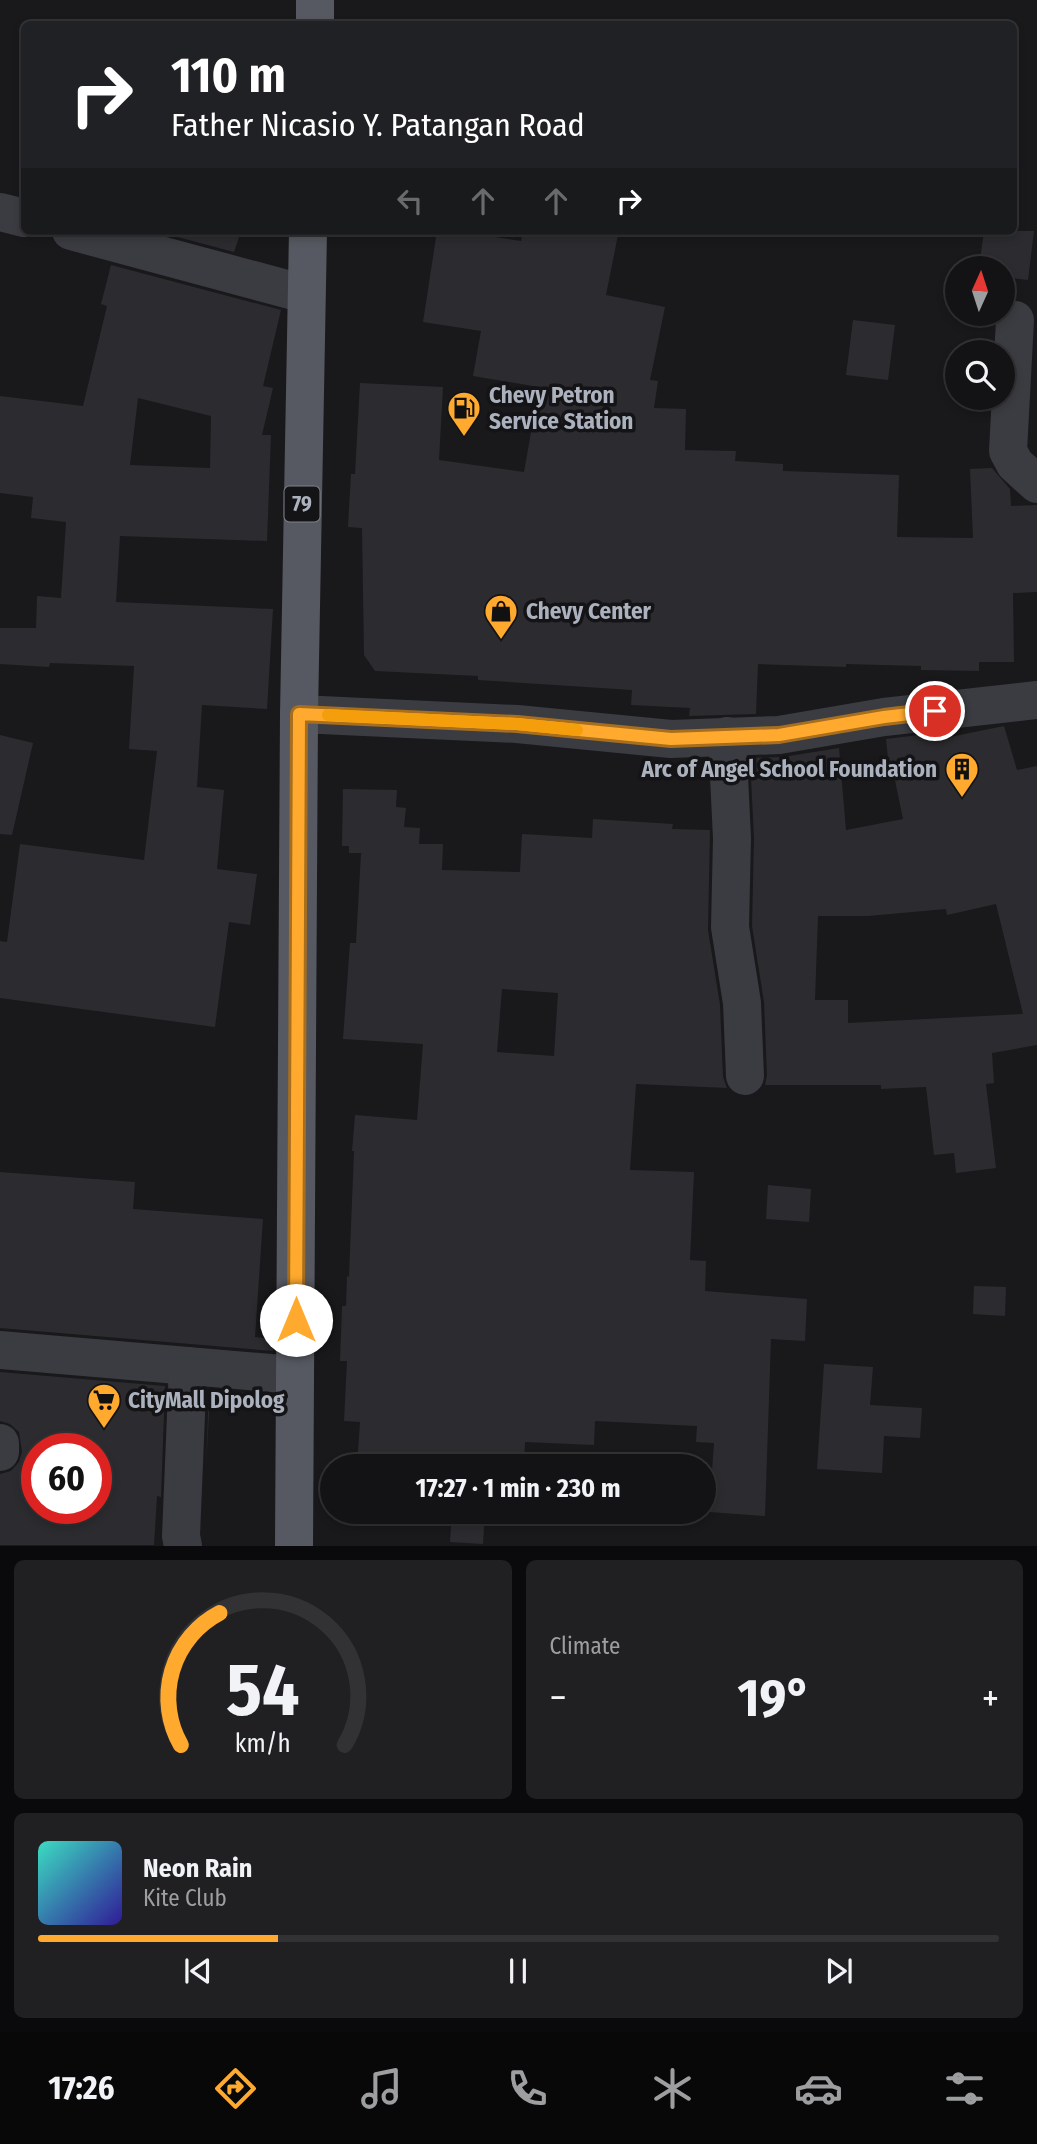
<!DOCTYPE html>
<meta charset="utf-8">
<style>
:root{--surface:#131315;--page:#202022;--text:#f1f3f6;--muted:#9d9ea0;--line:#323234;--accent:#ffaa2e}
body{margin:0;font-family:"Fira Sans Condensed",sans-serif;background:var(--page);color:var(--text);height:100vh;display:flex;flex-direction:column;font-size:26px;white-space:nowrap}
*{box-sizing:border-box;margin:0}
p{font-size:23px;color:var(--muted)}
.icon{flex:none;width:38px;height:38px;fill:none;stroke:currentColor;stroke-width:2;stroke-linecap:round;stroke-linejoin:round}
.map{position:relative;height:1546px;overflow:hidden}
.drawer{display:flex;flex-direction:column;gap:14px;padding:14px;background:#0a0a0c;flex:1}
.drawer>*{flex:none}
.hud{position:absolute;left:21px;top:21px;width:996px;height:214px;border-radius:10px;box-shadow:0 4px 10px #0003,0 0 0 2px var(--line);background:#202124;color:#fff;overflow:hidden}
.needle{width:46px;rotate:3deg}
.controls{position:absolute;left:945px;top:256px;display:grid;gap:14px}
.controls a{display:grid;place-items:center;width:70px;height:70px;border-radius:50%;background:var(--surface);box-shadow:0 4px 10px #0003,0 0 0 2px var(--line);font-size:35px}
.speed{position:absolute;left:21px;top:1433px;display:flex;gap:14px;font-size:35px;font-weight:700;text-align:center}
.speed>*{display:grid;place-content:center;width:91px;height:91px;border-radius:50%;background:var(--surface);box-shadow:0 4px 10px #0003,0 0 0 2px var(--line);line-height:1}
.speed .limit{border:10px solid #d22;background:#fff;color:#111}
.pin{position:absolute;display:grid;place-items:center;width:60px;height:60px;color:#fff;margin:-30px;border:4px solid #fff;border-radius:50%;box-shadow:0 2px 7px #0007}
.me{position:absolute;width:77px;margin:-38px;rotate:0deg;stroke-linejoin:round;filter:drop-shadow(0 0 5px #0008)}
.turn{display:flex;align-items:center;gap:24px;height:147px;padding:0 35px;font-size:32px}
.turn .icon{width:91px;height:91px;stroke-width:2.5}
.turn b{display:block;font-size:49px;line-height:60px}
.lanes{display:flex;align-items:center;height:66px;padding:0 35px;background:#0003;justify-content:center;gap:35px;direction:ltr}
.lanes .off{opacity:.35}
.big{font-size:52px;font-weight:700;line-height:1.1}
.drawer .widget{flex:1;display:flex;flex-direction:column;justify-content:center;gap:10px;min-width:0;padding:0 24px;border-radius:10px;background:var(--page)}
.drawer .dial{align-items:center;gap:0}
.dial svg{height:182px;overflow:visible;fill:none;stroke:var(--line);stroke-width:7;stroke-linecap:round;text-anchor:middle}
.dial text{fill:var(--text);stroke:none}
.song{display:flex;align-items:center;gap:21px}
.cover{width:84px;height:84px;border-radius:10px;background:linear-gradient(135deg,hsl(170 70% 55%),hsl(250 70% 35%))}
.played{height:7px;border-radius:4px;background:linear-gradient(90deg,var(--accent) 25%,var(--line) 25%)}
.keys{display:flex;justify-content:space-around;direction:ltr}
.heat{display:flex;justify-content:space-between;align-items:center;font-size:38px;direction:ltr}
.drawer .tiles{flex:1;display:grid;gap:14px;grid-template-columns:1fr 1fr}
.widget:last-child{grid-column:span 2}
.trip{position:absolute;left:320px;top:1454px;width:396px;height:70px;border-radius:35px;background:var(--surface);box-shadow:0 4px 10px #0003,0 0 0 2px var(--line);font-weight:700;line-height:70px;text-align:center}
.menu{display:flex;height:112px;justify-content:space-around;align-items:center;background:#080808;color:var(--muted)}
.menu .icon{width:49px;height:49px}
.menu .active{color:var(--accent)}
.menu b{font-size:32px;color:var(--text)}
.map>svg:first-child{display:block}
.building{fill:#2c2c30;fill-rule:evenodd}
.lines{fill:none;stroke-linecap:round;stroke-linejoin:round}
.minor{stroke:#3a3c41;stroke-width:38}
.major{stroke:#565961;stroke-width:38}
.route-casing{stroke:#a66e1e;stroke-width:18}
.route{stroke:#ffaa2e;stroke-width:12}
.slow{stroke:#f59e0b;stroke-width:12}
.labels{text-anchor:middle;stroke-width:7;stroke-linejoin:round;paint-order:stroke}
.shield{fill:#141417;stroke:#7e828b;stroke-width:2}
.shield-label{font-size:21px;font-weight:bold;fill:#abb1bd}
.poi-label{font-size:23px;font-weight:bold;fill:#abb1bd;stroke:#141417;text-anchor:start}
</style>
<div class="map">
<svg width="1037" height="1546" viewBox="0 0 1037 1546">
<rect width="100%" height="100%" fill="#19191c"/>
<g class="building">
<polygon points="155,231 241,231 234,252"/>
<polygon points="437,231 455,231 521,241 523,231 595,231 618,235 606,295 665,307 650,380 658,381 654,408 686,409 685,450 736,451 735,461 783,464 783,471 899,475 897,537 973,538 970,469 992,468 1010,489 1011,506 1037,505 1037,592 1013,593 1014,662 979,662 979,671 921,670 921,666 846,664 846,667 758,664 756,714 689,716 690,708 631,705 632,690 478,680 478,676 375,671 364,655 362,528 348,527 351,474 355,474 360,383 443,387 439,460 524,472 539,387 473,376 481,331 423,322"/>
<polygon points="984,231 1034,231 1028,280 1003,277 1003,268 979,268"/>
<path d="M 111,265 L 281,310 L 263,386 L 273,388 L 262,435 L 271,435 L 267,541 L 120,536 L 116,602 L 273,609 L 267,709 L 202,705 L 197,787 L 224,790 L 217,869 L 257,874 L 250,925 L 229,922 L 215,1027 L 0,998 L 0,941 L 7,942 L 20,844 L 144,860 L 157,751 L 129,749 L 134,666 L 50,663 L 49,667 L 0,664 L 0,628 L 36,628 L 37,596 L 61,598 L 66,522 L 31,518 L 33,497 L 0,493 L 0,396 L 83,406 L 107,306 L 101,304 ZM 138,398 L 211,416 L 210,468 L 130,465 Z"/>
<polygon points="853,320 895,325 888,380 846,375"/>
<path d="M 1004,726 L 1017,770 L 1037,766 L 1037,1045 L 992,1053 L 994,1083 L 986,1084 L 996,1168 L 956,1173 L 954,1153 L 934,1155 L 926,1087 L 881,1089 L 881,1085 L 765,1085 L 767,1075 L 764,1002 L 752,926 L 754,838 L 750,758 L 783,757 L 839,748 L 846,830 L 903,819 L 892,766 L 889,767 L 886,739 L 944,732 L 945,738 ZM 996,904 L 1023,1014 L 848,1023 L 848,1000 L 815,1000 L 818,916 L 868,916 L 946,909 L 947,915 Z"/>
<polygon points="0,735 33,743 12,835 0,834"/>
<path d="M 343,789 L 397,790 L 396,807 L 406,808 L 404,827 L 420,828 L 419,844 L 443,844 L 442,870 L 520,872 L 522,834 L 592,838 L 593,819 L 673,824 L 672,829 L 710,830 L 708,930 L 720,1005 L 723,1077 L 727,1088 L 636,1084 L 630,1170 L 694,1172 L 690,1260 L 706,1261 L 705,1291 L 807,1299 L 805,1341 L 771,1339 L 765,1516 L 709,1512 L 714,1443 L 696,1442 L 697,1426 L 595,1421 L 594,1445 L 525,1442 L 524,1466 L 357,1466 L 360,1422 L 344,1421 L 347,1361 L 340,1361 L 342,1306 L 346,1306 L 347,1276 L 349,1277 L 354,1151 L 352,1151 L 355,1115 L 417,1120 L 423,1044 L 343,1039 L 350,943 L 356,943 L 361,853 L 349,853 L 349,846 L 342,846 ZM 502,989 L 558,993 L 554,1056 L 497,1052 Z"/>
<polygon points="0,1172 135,1182 133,1209 263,1219 255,1337 273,1339 273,1351 0,1328"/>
<polygon points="768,1185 811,1189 809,1222 766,1219"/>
<polygon points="974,1286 1006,1287 1005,1316 973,1314"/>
<polygon points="824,1364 873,1367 870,1405 922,1408 920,1438 884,1436 882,1473 817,1469"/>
<path d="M 0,1372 L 165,1386 L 161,1497 L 157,1496 L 154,1545 L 0,1545 L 0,1474 L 11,1471 L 19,1462 L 22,1452 L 19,1432 L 10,1424 L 0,1421 ZM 37,1449 L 96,1449 L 96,1508 L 37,1508 Z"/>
<polygon points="209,1390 271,1395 271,1400 210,1396 206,1467"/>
<polygon points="452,1512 485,1512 483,1544 450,1542"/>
</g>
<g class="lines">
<g class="minor">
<polyline points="0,212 24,218"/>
<polyline points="71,231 305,294"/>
<polyline points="1015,320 1008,451 1015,464 1037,484"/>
<polyline points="299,714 517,724 671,739 779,735 884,717 1037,700"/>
<polyline points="727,736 732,838 730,927 742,1003 745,1076"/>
<polyline points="0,1350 295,1375"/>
<polyline points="0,1443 0,1452"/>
<polyline points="183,1546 181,1536 188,1366"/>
</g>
<g class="major">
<polyline points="315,24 315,0"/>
<polyline points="294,1546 299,714 308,231"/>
</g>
</g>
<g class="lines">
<defs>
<polyline id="route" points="296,1320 299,714 517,724 671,739 779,735 884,717 935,711"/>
</defs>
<use href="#route" class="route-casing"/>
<use href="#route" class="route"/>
<polyline class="slow" points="328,715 517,724 577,730"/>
</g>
<defs>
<symbol id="fuel-pin" viewBox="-11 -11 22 30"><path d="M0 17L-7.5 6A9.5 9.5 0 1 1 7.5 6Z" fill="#ffaa2e" stroke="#141417"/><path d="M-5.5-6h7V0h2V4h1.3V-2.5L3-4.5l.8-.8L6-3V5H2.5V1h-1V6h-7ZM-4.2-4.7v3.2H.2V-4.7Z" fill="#111"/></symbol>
<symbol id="shop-pin" viewBox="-11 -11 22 30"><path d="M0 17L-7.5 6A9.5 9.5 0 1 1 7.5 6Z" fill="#ffaa2e" stroke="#141417"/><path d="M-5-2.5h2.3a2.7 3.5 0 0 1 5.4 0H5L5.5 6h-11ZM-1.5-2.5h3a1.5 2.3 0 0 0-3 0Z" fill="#111"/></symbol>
<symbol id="building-pin" viewBox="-11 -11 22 30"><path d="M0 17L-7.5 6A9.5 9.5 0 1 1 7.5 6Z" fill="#ffaa2e" stroke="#141417"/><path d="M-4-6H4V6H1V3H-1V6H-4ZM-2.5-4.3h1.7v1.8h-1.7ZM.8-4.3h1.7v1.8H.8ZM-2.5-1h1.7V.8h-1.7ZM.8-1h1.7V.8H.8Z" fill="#111"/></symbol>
<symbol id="supermarket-pin" viewBox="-11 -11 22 30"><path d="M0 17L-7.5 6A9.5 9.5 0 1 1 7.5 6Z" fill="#ffaa2e" stroke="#141417"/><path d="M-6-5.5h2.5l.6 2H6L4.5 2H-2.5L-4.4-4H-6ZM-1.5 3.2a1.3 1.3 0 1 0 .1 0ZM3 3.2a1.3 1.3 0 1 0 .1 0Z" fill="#111"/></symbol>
</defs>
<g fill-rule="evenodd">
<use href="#fuel-pin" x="445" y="389" width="38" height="52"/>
<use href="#shop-pin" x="482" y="592" width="38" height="52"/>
<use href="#building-pin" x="943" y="750" width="38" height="52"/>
<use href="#supermarket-pin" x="85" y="1381" width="38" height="52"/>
</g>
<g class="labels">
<rect class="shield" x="284.5" y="486.5" width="35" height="35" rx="5"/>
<g class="shield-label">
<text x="302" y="511">79</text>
</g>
<g class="poi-label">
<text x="489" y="403">Chevy Petron<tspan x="489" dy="26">Service Station</tspan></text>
<text x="526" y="619">Chevy Center</text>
<text x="937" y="777" text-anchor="end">Arc of Angel School Foundation</text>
<text x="128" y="1408">CityMall Dipolog</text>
</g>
</g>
</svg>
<div class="controls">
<a><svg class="needle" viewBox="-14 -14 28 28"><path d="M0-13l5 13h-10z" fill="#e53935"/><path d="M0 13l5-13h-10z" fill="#9d9ea0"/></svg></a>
<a><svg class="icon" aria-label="search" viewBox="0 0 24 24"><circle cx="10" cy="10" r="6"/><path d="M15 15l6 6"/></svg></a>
</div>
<div class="speed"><div class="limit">60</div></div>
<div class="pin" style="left:935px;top:711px;background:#d93025"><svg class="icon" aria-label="arrive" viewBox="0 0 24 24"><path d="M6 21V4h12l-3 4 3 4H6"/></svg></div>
<svg class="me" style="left:296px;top:1320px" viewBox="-20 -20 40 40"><circle r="19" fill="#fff"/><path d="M0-13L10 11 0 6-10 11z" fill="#ffaa2e"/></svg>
<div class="trip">17:27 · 1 min · 230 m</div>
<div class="hud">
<div class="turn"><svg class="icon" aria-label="right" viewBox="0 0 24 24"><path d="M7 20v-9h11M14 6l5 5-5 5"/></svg><div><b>110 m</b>Father Nicasio Y. Patangan Road</div></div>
<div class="lanes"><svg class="icon off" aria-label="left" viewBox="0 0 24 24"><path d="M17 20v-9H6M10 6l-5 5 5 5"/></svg><svg class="icon off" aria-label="ahead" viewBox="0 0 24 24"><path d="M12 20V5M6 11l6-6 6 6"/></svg><svg class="icon off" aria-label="ahead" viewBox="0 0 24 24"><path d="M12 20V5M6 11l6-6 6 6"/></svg><svg class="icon" aria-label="right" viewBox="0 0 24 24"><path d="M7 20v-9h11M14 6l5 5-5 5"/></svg></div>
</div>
</div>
<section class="drawer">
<div class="tiles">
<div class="widget dial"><svg viewBox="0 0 100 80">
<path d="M14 69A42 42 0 1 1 86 69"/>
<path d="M14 69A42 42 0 0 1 31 11" stroke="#ffaa2e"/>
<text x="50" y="56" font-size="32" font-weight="700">54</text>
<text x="50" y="72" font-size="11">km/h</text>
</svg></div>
<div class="widget"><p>Climate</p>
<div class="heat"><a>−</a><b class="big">19°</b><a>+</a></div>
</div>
<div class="widget">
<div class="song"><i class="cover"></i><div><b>Neon Rain</b><p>Kite Club</p></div></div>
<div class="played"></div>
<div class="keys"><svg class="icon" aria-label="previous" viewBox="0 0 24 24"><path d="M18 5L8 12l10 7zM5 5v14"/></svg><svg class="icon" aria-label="pause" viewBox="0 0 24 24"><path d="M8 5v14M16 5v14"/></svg><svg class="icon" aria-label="next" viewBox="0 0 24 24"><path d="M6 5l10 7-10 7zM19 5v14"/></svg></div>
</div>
</div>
</section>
<nav class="menu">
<b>17:26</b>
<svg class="icon active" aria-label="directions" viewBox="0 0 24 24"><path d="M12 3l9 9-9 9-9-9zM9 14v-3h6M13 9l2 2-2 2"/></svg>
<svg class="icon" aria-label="music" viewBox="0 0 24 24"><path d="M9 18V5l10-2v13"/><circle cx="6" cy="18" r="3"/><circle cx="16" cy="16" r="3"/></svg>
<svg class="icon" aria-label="phone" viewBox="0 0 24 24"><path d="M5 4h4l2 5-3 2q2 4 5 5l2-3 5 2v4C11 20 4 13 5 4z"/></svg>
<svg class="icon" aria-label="climate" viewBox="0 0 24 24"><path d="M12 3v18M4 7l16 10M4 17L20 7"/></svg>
<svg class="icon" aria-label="car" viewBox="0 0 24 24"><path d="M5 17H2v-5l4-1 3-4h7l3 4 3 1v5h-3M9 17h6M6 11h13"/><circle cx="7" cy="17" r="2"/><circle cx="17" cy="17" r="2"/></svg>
<svg class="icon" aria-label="filters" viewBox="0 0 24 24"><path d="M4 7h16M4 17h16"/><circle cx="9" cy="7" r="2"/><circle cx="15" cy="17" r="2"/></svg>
</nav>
